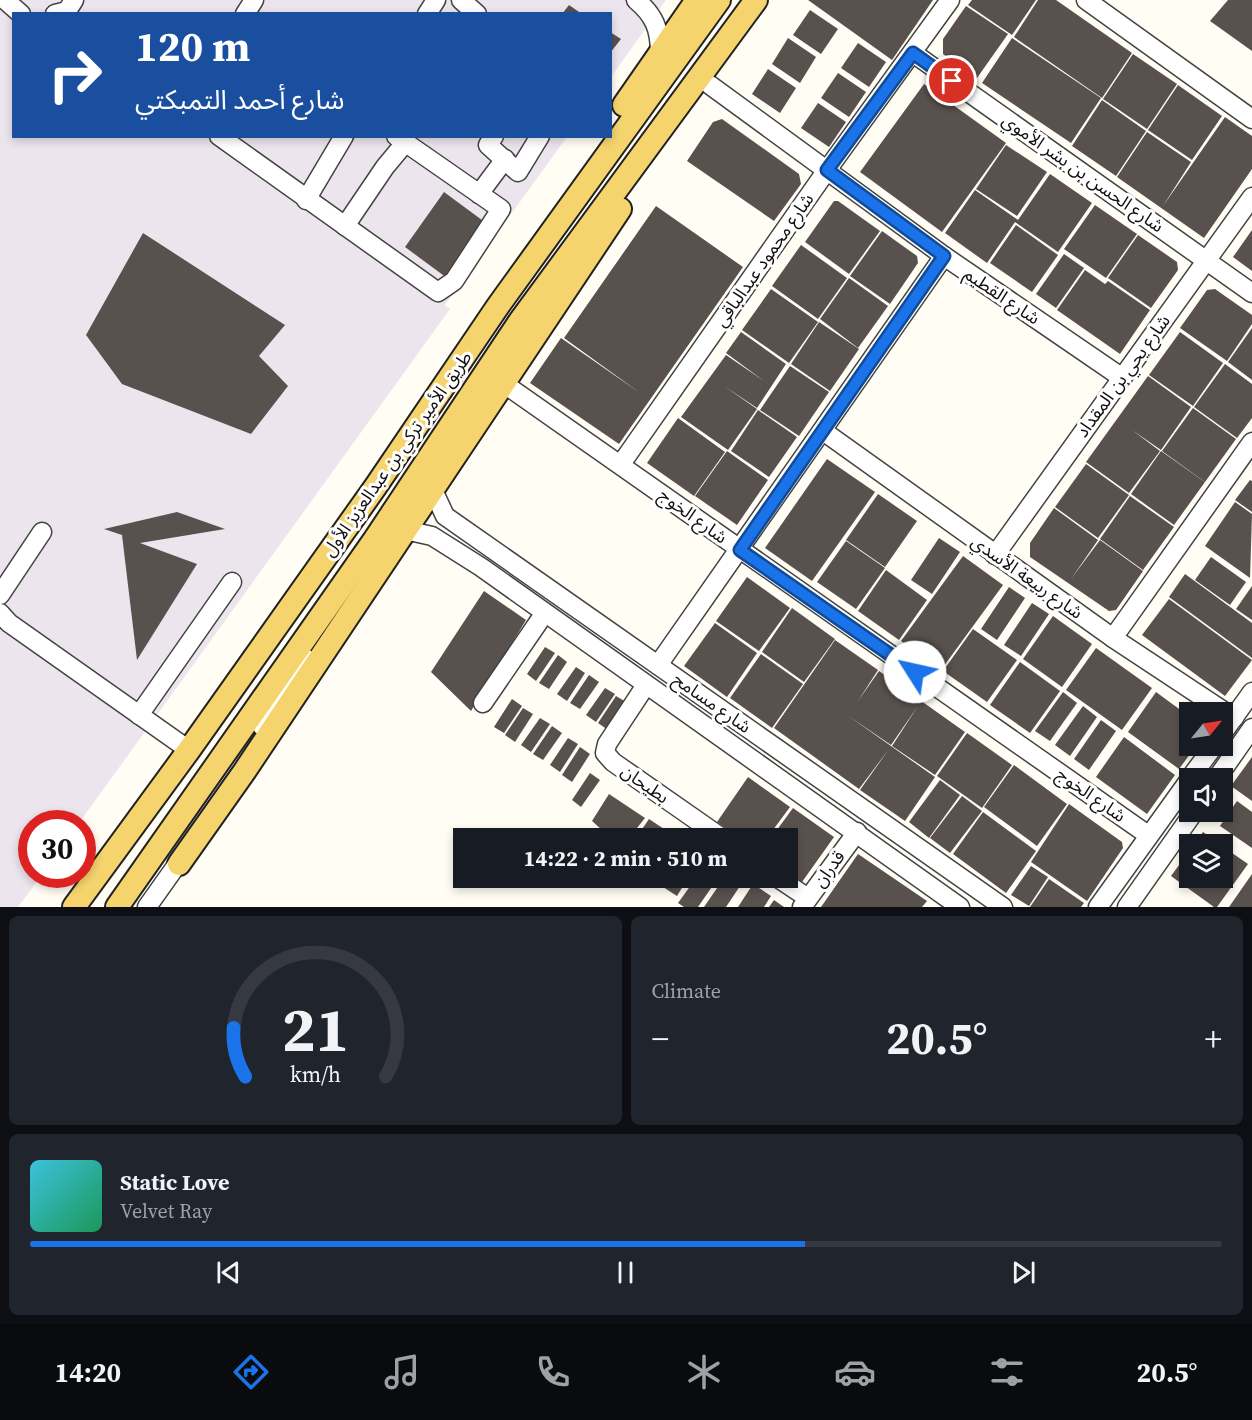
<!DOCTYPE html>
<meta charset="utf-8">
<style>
:root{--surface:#171b24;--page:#20242c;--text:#f1f3f6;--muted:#9ea1a6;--line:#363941;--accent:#1a73e8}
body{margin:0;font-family:"Source Serif 4","Noto Sans Arabic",serif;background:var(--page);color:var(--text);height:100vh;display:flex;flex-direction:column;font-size:22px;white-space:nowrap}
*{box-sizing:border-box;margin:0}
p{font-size:20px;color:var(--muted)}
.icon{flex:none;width:33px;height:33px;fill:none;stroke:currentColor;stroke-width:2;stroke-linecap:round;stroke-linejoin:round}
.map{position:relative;height:907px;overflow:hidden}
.side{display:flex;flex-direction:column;gap:9px;padding:9px;background:#0d0f14;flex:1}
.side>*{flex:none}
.guide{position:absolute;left:12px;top:12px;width:600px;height:126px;border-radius:0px;box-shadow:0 3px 9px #0003;background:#1a4fa0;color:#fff;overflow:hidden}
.needle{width:39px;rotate:60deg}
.tools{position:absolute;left:1179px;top:702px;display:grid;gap:12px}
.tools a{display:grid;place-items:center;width:54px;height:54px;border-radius:0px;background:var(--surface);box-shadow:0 3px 9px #0003;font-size:30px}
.speed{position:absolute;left:18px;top:810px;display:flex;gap:12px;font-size:30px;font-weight:700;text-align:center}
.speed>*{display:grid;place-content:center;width:78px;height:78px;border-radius:50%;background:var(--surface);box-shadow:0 3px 9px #0003;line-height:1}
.speed .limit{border:9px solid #d22;background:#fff;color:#111}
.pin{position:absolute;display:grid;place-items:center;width:51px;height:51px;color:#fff;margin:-26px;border:3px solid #fff;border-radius:50%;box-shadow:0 2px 6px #0007}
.me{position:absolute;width:66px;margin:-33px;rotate:305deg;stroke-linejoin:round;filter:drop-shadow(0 0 4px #0008)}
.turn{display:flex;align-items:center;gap:21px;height:126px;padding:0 24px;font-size:27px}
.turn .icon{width:78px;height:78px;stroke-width:2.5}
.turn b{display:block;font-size:42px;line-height:51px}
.big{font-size:45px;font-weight:700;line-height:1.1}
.side .card{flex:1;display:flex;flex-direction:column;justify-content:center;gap:9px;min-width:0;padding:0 21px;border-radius:9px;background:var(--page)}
.side .dial{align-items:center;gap:0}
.dial svg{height:156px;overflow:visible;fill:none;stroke:var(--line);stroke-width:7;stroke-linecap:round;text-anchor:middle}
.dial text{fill:var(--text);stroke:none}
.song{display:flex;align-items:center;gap:18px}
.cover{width:72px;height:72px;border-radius:9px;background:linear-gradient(135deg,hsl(190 70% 55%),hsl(150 70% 35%))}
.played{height:6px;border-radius:3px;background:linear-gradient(90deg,var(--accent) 65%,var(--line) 65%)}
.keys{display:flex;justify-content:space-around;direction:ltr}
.heat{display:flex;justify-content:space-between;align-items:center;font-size:33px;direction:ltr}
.side .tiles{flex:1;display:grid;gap:9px;grid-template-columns:1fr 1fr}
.card:last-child{grid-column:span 2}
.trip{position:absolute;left:453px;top:828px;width:345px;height:60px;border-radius:0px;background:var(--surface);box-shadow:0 3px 9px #0003;font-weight:700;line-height:60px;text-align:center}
.menu{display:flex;height:96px;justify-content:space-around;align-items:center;background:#090b0e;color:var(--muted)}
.menu .icon{width:42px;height:42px}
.menu .selected{color:var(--accent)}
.menu b{font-size:27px;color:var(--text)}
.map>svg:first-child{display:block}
.industrial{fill:#ede5ee}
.building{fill:#59514d}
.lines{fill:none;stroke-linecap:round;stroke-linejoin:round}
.minor-casing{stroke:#434343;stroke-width:21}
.major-casing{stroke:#212121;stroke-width:26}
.minor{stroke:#fff;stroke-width:18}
.major{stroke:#f5d46e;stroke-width:22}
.route-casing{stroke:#114b97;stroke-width:15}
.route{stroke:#1a73e8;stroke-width:10}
.labels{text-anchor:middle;stroke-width:6;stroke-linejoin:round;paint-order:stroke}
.street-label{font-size:18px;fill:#101010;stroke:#fff}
</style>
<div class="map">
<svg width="1252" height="907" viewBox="0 0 1252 907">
<rect width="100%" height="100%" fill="#fffdf4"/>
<polygon class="industrial" points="0,0 666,0 611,77 610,14 14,14 14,136 567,137 445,305 450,309 79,823 32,824 32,874 42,875 18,907 0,907"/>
<g class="building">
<polygon points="808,0 933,0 892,60"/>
<polygon points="972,0 1036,0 1012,35 968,5"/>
<polygon points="1038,0 1056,0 1132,53 1102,98 1014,37"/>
<polygon points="1228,0 1252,0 1252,51 1210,21"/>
<polygon points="569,5 582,14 562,14"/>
<polygon points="966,6 1008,34 977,78 943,54 943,39"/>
<polygon points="810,10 838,29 821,54 793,35"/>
<polygon points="610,32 621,39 610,53"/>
<polygon points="788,38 816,57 800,83 772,64"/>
<polygon points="1012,38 1101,98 1071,143 982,83"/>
<polygon points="858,43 886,62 869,87 841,68"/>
<polygon points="1133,54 1177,84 1147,129 1103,99"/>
<polygon points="768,69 796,88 780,113 752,94"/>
<polygon points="838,73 866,92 849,117 821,98"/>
<polygon points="924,84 1006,143 942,232 860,172"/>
<polygon points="1178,85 1222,116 1192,160 1148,130"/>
<polygon points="1102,100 1146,131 1116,176 1072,146"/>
<polygon points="818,103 846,122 829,147 801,128"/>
<polygon points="1225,117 1252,136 1252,169 1204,238 1117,177 1147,132 1191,162 1163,206"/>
<polygon points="722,119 799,174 801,184 774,221 687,161 713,122"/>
<polygon points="1006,145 1047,172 1017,216 976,189"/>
<polygon points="1050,174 1092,203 1058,252 1015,222 987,263 945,233 975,190 1018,220"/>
<polygon points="444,192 486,223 447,278 405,247"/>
<polygon points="834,201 838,201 880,231 849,274 805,242"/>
<polygon points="1095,205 1137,234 1106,278 1064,249"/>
<polygon points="656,206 743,267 619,444 530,383 561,338 640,393 564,338"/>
<polygon points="1016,225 1058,255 1032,292 990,263"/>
<polygon points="1252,230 1252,271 1233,257"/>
<polygon points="882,231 917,256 918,263 890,304 850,276"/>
<polygon points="143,233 285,325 259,356 288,386 251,434 122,384 86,335"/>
<polygon points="1138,235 1177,262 1178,270 1151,308 1108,278"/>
<polygon points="801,245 847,278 818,319 772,286"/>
<polygon points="1064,254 1084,268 1056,308 1036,294"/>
<polygon points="1085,270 1105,284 1108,281 1150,310 1120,354 1057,310"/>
<polygon points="849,278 888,306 858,348 820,319"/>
<polygon points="771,289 818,322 789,363 742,330"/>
<polygon points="1215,289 1252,315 1252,324 1227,361 1180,328 1207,290"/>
<polygon points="819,322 859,349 830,391 791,364"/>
<polygon points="1252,328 1252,380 1228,362"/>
<polygon points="741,332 786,364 757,408 724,386 757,409 728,450 681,417 726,355 764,381 726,353"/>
<polygon points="1180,332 1223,363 1193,406 1149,375"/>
<polygon points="1225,364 1252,384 1252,418 1237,438 1194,407"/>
<polygon points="790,366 829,392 799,436 760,410"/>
<polygon points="1148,376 1191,407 1161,450 1132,430 1160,451 1129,493 1086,462"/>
<polygon points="1193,408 1236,439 1205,482 1162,451"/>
<polygon points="758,410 797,437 769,477 731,451"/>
<polygon points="678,418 725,452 694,496 647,463"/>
<polygon points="727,451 768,480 737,525 695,496"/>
<polygon points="1161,451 1205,482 1174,525 1131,494"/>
<polygon points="827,459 875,492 812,581 765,548"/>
<polygon points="1086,464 1129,495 1098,538 1055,507"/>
<polygon points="1250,480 1252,481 1252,512 1235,500"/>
<polygon points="878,494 917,521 885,567 846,540"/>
<polygon points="1130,496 1174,527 1143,570 1100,539"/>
<polygon points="1235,502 1252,514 1250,578 1205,546"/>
<polygon points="1054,508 1098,540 1071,579 1100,540 1143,571 1116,610 1109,611 1030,557 1030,543"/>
<polygon points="177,512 225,529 140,543 197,564 137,660 122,535 104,529"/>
<polygon points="939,538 960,552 932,594 911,580"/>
<polygon points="846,541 885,568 856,609 817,582"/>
<polygon points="963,556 1003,585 941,670 901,641"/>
<polygon points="1211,557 1246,582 1230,605 1195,580"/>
<polygon points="886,570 927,600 899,640 858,611"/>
<polygon points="1185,574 1252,623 1252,658 1169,597"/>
<polygon points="747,577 790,608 759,651 716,621"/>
<polygon points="1252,586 1252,620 1236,609"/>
<polygon points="1009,587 1025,598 997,640 981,629"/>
<polygon points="484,591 526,620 471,711 431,672"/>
<polygon points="1169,599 1252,660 1225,696 1142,635"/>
<polygon points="1032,603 1049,614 1021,656 1004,645"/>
<polygon points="792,608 835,639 804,682 762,652"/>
<polygon points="1053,616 1092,644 1062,687 1023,659"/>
<polygon points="715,623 757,653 727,697 684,666"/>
<polygon points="973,629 1017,660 987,702 943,671"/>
<polygon points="835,640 878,670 858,701 879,671 965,732 935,775 892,746 918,706 891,745 847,715 935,777 905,821 860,790 889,749 859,789 774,728"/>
<polygon points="545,647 555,653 536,681 527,674"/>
<polygon points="1096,648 1152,688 1122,730 1066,690"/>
<polygon points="761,654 803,684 772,728 730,698"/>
<polygon points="558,655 567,662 549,689 539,683"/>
<polygon points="1020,662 1060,691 1030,733 990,705"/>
<polygon points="576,667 585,673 567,701 557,694"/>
<polygon points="589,675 599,682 580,709 570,703"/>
<polygon points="605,688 615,694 596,722 586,715"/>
<polygon points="1063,692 1077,703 1050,741 1035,731"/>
<polygon points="1156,692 1190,717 1190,746 1196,746 1179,769 1128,732"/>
<polygon points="616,696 626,702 608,730 598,723"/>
<polygon points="512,699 522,706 504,733 494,727"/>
<polygon points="1083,706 1097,717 1070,756 1055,745"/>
<polygon points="523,708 533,714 515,742 505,735"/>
<polygon points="540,718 550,724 531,752 521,745"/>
<polygon points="1101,720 1116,731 1089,770 1074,759"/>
<polygon points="552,726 562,733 543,760 533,754"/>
<polygon points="967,733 1012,765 982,808 937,776"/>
<polygon points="1124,737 1175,775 1147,814 1096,777"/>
<polygon points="568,738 578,744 560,772 550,765"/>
<polygon points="580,747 590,754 572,782 562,775"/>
<polygon points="1252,757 1252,801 1231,786"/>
<polygon points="1014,765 1067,804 1037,846 984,807"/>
<polygon points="590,773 600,780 581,807 572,800"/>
<polygon points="748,777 790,807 767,838 740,838 717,822"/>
<polygon points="940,780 960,795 929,838 909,822"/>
<polygon points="609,794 645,818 629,838 611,838 592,821"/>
<polygon points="962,796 982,811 950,853 930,838"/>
<polygon points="1237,801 1252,812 1252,848 1220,826"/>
<polygon points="1069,804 1122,842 1123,848 1087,901 1031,862"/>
<polygon points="793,808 834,837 802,882 788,871 788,838 771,838"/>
<polygon points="983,812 1036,851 1006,893 953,854"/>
<polygon points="649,819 664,829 658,838 636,838"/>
<polygon points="670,832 679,838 666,838"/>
<polygon points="1203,832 1220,844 1194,844"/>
<polygon points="1222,846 1248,864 1217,907 1214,907 1171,876 1190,850 1190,878 1222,878"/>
<polygon points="858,854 927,901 922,907 821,907"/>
<polygon points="1031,866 1048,877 1029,906 1011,895"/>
<polygon points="1252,874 1252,907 1229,907"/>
<polygon points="669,878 688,878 677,896 663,887"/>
<polygon points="696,878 718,878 698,907 684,907 678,903"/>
<polygon points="724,878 734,878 742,883 726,907 704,907"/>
<polygon points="1049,879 1084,903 1081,907 1030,907"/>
<polygon points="753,884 771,896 764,907 738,907"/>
<polygon points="774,900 784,907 769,907"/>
</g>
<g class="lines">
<defs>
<g id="minor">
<polyline points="5,0 21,14"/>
<polyline points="461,0 477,14"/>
<path d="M 636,0 C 654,15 660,29 660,53"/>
<polyline points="1086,0 1252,119"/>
<polyline points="55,14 67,11 74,0"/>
<polyline points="245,14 254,0"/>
<polyline points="427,14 436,0"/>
<polyline points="913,53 1252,293"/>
<polyline points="710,85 944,256 1121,377"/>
<polyline points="219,136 438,292 454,281 501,209 396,136"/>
<polyline points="494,136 488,145 518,172 540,136"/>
<polyline points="479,194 505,159"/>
<polyline points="306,200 344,136"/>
<polyline points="345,226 385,167 405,143"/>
<polyline points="503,383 1148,835"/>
<polyline points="823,431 1113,638 1234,718"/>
<polyline points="621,464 827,170 950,0"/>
<polyline points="433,490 445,516 1003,907"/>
<polyline points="405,530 432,536 481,567 960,907"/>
<polyline points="995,555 1252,197"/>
<polyline points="0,595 42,532"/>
<polyline points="0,613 9,623 189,750"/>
<polyline points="1113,638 1252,442"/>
<polyline points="658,665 944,256"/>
<polyline points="646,685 607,744 605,753 613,762 722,838"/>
<polyline points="483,703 544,614"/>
<polyline points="139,715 232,582"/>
<polyline points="262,726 304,657"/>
<polyline points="1222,734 1252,692"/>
<polyline points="1190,778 1214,746"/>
<polyline points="1217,778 1252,728"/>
<polyline points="778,878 808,898"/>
<polyline points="147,907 186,852"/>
<polyline points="802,907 857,832"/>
<polyline points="1098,907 1190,779"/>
<polyline points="1127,907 1194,812"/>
</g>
<g id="major">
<polyline points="624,105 697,0"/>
<polyline points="179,864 244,772 620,209"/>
<polyline points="74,907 189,750 376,486 498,306 719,0"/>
<polyline points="117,907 375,539 520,321 756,0"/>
</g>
</defs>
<use href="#minor" class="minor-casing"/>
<use href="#major" class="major-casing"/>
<use href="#minor" class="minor"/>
<use href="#major" class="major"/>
</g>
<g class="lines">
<defs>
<polyline id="route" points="915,672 740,550 944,256 827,170 913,53 952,81"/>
</defs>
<use href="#route" class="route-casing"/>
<use href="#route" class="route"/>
</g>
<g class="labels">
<g class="street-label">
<text transform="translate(1083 173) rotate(35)" y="6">شارع الحسن بن بشر الأموي</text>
<text transform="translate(764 260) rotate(-55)" y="6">شارع محمود عبدالباقي</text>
<text transform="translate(1002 296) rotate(34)" y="6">شارع القطيم</text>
<text transform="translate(1123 376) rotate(-54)" y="6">شارع يحي بن المقداد</text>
<text transform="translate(397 454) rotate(-55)" y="6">طريق الأمير تركي بن عبدالعزيز الأول</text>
<text transform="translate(693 516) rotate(36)" y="6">شارع الخوج</text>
<text transform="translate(1027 577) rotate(35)" y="6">شارع ربيعة الأسدي</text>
<text transform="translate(712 703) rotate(35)" y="6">شارع مسامح</text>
<text transform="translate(645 784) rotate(35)" y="6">بطيحان</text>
<text transform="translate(1091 795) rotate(35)" y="6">شارع الخوج</text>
<text transform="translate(829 869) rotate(-54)" y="6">قدران</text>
</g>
</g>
</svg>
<div class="tools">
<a><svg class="needle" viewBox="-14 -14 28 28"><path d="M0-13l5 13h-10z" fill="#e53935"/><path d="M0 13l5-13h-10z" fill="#9ea1a6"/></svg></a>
<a><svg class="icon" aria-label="sound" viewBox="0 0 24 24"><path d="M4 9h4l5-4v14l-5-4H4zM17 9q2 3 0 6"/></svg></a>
<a><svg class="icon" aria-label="layers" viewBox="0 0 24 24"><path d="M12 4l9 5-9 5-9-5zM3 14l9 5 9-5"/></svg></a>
</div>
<div class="speed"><div class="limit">30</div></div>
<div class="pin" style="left:952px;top:81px;background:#d93025"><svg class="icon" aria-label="arrive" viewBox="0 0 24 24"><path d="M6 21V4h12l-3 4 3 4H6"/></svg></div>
<svg class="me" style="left:915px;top:672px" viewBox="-20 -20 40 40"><circle r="19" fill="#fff"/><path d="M0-13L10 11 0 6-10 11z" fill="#1a73e8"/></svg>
<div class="trip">14:22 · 2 min · 510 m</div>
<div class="guide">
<div class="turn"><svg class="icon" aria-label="right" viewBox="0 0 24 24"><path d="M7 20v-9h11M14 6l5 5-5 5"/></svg><div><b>120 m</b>شارع أحمد التمبكتي</div></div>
</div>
</div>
<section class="side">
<div class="tiles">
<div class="card dial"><svg viewBox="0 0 100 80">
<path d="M14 69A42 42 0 1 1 86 69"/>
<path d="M14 69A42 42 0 0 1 8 44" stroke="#1a73e8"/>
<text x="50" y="56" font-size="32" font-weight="700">21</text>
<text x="50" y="72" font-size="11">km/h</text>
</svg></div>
<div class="card"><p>Climate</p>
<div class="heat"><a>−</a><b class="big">20.5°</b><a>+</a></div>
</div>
<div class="card">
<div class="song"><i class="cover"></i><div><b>Static Love</b><p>Velvet Ray</p></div></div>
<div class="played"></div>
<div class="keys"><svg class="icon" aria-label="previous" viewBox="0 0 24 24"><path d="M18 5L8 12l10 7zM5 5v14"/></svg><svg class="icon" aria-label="pause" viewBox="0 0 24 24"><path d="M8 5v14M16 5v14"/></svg><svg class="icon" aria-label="next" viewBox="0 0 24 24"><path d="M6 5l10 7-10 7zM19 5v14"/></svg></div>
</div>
</div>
</section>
<nav class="menu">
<b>14:20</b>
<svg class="icon selected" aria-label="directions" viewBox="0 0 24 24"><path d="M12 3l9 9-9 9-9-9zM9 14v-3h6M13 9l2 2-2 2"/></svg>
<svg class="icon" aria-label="music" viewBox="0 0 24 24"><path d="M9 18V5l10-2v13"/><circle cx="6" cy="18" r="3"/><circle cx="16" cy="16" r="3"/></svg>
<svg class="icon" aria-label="phone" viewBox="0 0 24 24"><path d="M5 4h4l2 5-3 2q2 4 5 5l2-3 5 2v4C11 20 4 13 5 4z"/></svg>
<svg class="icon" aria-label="climate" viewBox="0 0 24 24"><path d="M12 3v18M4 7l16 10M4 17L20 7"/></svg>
<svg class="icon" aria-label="car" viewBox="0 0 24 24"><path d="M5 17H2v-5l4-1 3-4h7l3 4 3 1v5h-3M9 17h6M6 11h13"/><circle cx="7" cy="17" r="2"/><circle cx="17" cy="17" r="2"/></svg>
<svg class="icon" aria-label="filters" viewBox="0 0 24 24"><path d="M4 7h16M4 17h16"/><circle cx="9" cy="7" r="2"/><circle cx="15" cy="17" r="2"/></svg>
<b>20.5°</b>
</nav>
